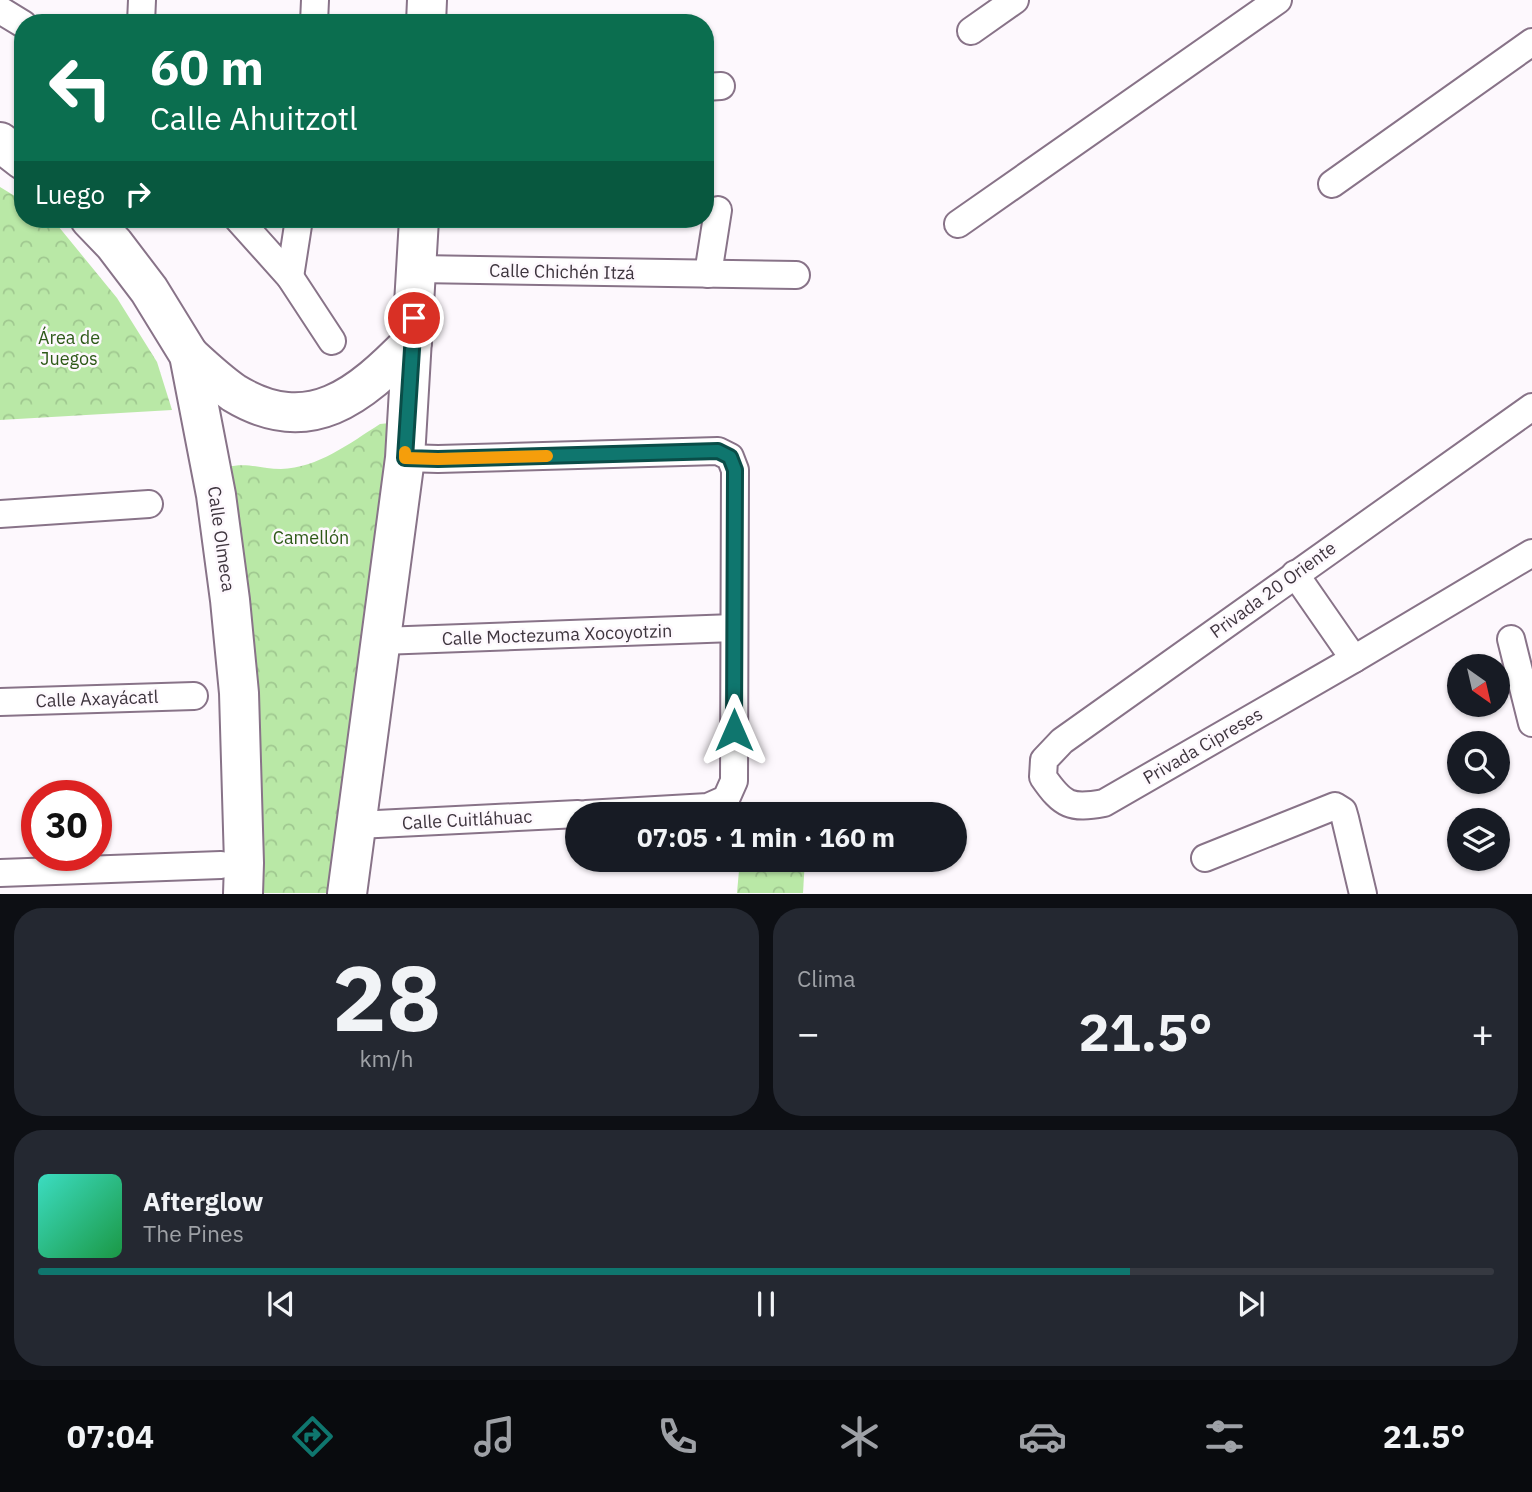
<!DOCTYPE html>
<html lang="es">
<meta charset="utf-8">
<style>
:root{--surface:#171b24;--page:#242831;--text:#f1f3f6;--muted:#9ea1a6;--line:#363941;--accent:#0f766e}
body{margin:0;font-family:"IBM Plex Sans",sans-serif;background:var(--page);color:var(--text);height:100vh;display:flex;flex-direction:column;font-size:26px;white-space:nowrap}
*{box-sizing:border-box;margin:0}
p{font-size:23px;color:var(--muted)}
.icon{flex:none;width:38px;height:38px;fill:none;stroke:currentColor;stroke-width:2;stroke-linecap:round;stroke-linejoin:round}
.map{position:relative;height:894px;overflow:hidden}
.sheet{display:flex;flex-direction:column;gap:14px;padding:14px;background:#0d0f14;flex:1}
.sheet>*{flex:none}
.guide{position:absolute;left:14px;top:14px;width:700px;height:214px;border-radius:28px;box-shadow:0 2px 5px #0004;background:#0b6e4f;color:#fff;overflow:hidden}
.needle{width:46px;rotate:146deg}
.tools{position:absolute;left:1447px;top:654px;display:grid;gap:14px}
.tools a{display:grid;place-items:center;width:63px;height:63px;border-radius:50%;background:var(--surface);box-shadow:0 2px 5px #0004;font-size:35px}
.speed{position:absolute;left:21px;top:780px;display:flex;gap:14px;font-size:35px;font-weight:700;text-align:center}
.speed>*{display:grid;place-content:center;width:91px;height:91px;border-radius:50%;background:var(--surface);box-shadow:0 2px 5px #0004;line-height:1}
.speed .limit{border:10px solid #d22;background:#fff;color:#111}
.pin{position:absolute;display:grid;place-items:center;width:60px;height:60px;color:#fff;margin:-30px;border:4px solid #fff;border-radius:50%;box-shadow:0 2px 7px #0007}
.me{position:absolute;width:77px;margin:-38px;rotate:0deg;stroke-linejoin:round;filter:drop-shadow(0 0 5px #0008)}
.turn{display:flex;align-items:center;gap:24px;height:147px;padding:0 21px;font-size:32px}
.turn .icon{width:91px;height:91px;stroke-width:2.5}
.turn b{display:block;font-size:49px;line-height:60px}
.then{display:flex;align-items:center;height:66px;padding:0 21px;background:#0003;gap:14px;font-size:26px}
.big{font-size:52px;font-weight:800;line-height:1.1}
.sheet .widget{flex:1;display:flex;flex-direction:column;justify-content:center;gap:10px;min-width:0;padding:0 24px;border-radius:28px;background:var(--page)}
.sheet .dial{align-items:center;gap:0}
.dial b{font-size:91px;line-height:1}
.song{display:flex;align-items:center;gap:21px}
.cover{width:84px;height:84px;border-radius:10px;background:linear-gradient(135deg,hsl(170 70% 55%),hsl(140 70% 35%))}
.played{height:7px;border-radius:4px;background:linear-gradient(90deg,var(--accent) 75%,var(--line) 75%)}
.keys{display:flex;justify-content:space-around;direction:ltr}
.heat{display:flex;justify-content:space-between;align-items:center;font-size:38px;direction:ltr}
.sheet .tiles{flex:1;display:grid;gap:14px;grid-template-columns:1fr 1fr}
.widget:last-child{grid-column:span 2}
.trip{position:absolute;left:565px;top:802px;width:402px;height:70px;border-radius:35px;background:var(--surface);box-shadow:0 2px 5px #0004;font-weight:800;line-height:70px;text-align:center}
.tab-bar{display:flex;height:112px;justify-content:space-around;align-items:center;background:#090b0e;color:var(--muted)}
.tab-bar .icon{width:49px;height:49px}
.tab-bar .current{color:var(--accent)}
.tab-bar b{font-size:32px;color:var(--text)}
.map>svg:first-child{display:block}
.park{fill:url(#park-crowns)}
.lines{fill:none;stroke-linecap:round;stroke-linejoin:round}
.street-casing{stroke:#887388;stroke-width:30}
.secondary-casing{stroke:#887388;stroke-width:42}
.street{stroke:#fff;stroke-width:26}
.secondary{stroke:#fff;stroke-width:38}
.route-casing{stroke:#0a4d48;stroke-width:18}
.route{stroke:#0f766e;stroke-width:12}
.slow{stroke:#f59e0b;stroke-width:12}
.labels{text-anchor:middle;stroke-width:5;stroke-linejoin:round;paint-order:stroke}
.street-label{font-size:18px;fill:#3e353e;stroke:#fdf8fd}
.park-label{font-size:18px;fill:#2d5917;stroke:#fdf8fd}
</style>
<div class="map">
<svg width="1532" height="894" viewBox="0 0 1532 894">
<defs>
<pattern id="park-crowns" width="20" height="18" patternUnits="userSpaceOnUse" patternTransform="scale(1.75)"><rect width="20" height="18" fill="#b9e8a6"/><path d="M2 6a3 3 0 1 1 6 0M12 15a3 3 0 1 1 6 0" fill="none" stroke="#a0c890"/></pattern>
</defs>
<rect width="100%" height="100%" fill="#fdf8fd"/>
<g class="park">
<polygon points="0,187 23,201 23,219 51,219 54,221 117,298 157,362 172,410 0,420"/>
<path d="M 390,423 L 338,893 L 259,893 L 227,467 C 248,462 261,469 281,469 C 318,468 350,443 380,424 Z"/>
<polygon points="740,859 805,859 803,893 737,893"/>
</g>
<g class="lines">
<defs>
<g id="street">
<polyline points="0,10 23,24"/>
<polyline points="141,23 142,0"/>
<polyline points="314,23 315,0"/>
<polyline points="971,31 1015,0"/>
<polyline points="705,87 721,86"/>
<polyline points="1332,184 1532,42"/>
<polyline points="238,219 290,277 332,341"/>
<polyline points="958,224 1278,0"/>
<polyline points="417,269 796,275"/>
<polyline points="708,274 718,210"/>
<polyline points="290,277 299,219"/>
<path d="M 1532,407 L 1062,741 L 1044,760 L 1043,777 C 1063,806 1071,809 1104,803 L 1354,659 L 1532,553"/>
<polyline points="405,458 438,459 718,451 730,457 735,470 734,781 726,799 708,807 586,814"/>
<polyline points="0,514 149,504"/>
<polyline points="1295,574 1354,659"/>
<polyline points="1511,639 1532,723"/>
<polyline points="381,641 734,628"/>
<polyline points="0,702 194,696"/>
<polyline points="357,825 578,814"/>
<polyline points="1205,858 1335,806 1343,811 1345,818 1363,894"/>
<polyline points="0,873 221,865"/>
</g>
<g id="secondary">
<polyline points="426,23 427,0"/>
<polyline points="0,142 23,160"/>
<polyline points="90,219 114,244 149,290 189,355 216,495 230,600 239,693 244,863 243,894"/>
<path d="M 189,355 C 203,368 218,382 234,393 C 310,439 360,395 412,342"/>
<polyline points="347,894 405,458 419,219"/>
</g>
</defs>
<use href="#street" class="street-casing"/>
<use href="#secondary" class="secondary-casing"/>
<use href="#street" class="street"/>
<use href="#secondary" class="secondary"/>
</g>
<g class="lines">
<defs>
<polyline id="route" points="414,318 405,458 438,459 718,451 730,457 735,470 734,730"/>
</defs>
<use href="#route" class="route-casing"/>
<use href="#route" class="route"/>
<polyline class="slow" points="405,452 405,458 438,459 547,456"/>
</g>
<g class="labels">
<g class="street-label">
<text transform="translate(562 272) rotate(1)" y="6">Calle Chichén Itzá</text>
<text transform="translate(221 539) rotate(82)" y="6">Calle Olmeca</text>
<text transform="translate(1273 590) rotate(-36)" y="6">Privada 20 Oriente</text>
<text transform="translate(557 635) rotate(-2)" y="6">Calle Moctezuma Xocoyotzin</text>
<text transform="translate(97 699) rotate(-2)" y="6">Calle Axayácatl</text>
<text transform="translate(1203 746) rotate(-30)" y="6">Privada Cipreses</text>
<text transform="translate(467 820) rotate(-3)" y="6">Calle Cuitláhuac</text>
</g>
<g class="park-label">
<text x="69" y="344">Área de<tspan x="69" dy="21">Juegos</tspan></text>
<text x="311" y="544">Camellón</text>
</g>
</g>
</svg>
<div class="tools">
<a><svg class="needle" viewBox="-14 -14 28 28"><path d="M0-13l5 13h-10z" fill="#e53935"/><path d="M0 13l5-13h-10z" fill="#9ea1a6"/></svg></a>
<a><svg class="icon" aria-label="search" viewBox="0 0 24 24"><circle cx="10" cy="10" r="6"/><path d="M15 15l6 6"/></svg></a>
<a><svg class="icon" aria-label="layers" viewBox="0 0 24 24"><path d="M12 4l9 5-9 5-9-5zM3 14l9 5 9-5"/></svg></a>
</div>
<div class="speed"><div class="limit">30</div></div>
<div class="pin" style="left:414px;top:318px;background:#d93025"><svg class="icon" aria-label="arrive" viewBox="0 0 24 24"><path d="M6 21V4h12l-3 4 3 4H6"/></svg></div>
<svg class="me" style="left:734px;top:730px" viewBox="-20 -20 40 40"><path d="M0-17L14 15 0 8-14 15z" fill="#0f766e" stroke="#fff" stroke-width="4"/></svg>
<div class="trip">07:05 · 1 min · 160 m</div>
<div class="guide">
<div class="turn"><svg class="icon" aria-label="left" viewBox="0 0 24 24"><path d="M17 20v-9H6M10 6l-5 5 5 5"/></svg><div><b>60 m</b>Calle Ahuitzotl</div></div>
<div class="then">Luego<svg class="icon" aria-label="right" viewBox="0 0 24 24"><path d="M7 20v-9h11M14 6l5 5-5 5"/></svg></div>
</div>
</div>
<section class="sheet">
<div class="tiles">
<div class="widget dial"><b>28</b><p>km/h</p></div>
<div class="widget"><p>Clima</p>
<div class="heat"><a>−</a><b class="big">21.5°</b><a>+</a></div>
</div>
<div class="widget">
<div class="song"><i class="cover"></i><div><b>Afterglow</b><p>The Pines</p></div></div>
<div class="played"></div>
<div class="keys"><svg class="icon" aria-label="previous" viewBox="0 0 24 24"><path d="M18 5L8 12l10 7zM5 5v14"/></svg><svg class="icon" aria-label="pause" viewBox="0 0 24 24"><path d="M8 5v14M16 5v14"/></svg><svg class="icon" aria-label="next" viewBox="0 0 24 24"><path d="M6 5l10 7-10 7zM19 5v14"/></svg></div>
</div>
</div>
</section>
<nav class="tab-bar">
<b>07:04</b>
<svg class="icon current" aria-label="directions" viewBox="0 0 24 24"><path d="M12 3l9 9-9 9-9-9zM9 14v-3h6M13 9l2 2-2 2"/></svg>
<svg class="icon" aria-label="music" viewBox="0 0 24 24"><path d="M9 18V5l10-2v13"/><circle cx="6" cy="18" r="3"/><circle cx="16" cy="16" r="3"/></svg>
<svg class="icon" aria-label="phone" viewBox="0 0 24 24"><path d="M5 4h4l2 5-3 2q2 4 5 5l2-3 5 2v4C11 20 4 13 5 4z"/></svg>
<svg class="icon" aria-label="climate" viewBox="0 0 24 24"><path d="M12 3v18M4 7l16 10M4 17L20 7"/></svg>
<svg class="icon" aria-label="car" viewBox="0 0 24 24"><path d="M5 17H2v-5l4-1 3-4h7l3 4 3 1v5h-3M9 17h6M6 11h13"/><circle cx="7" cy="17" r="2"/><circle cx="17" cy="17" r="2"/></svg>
<svg class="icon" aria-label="filters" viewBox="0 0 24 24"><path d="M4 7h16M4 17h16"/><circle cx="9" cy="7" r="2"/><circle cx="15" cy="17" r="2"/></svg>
<b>21.5°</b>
</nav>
